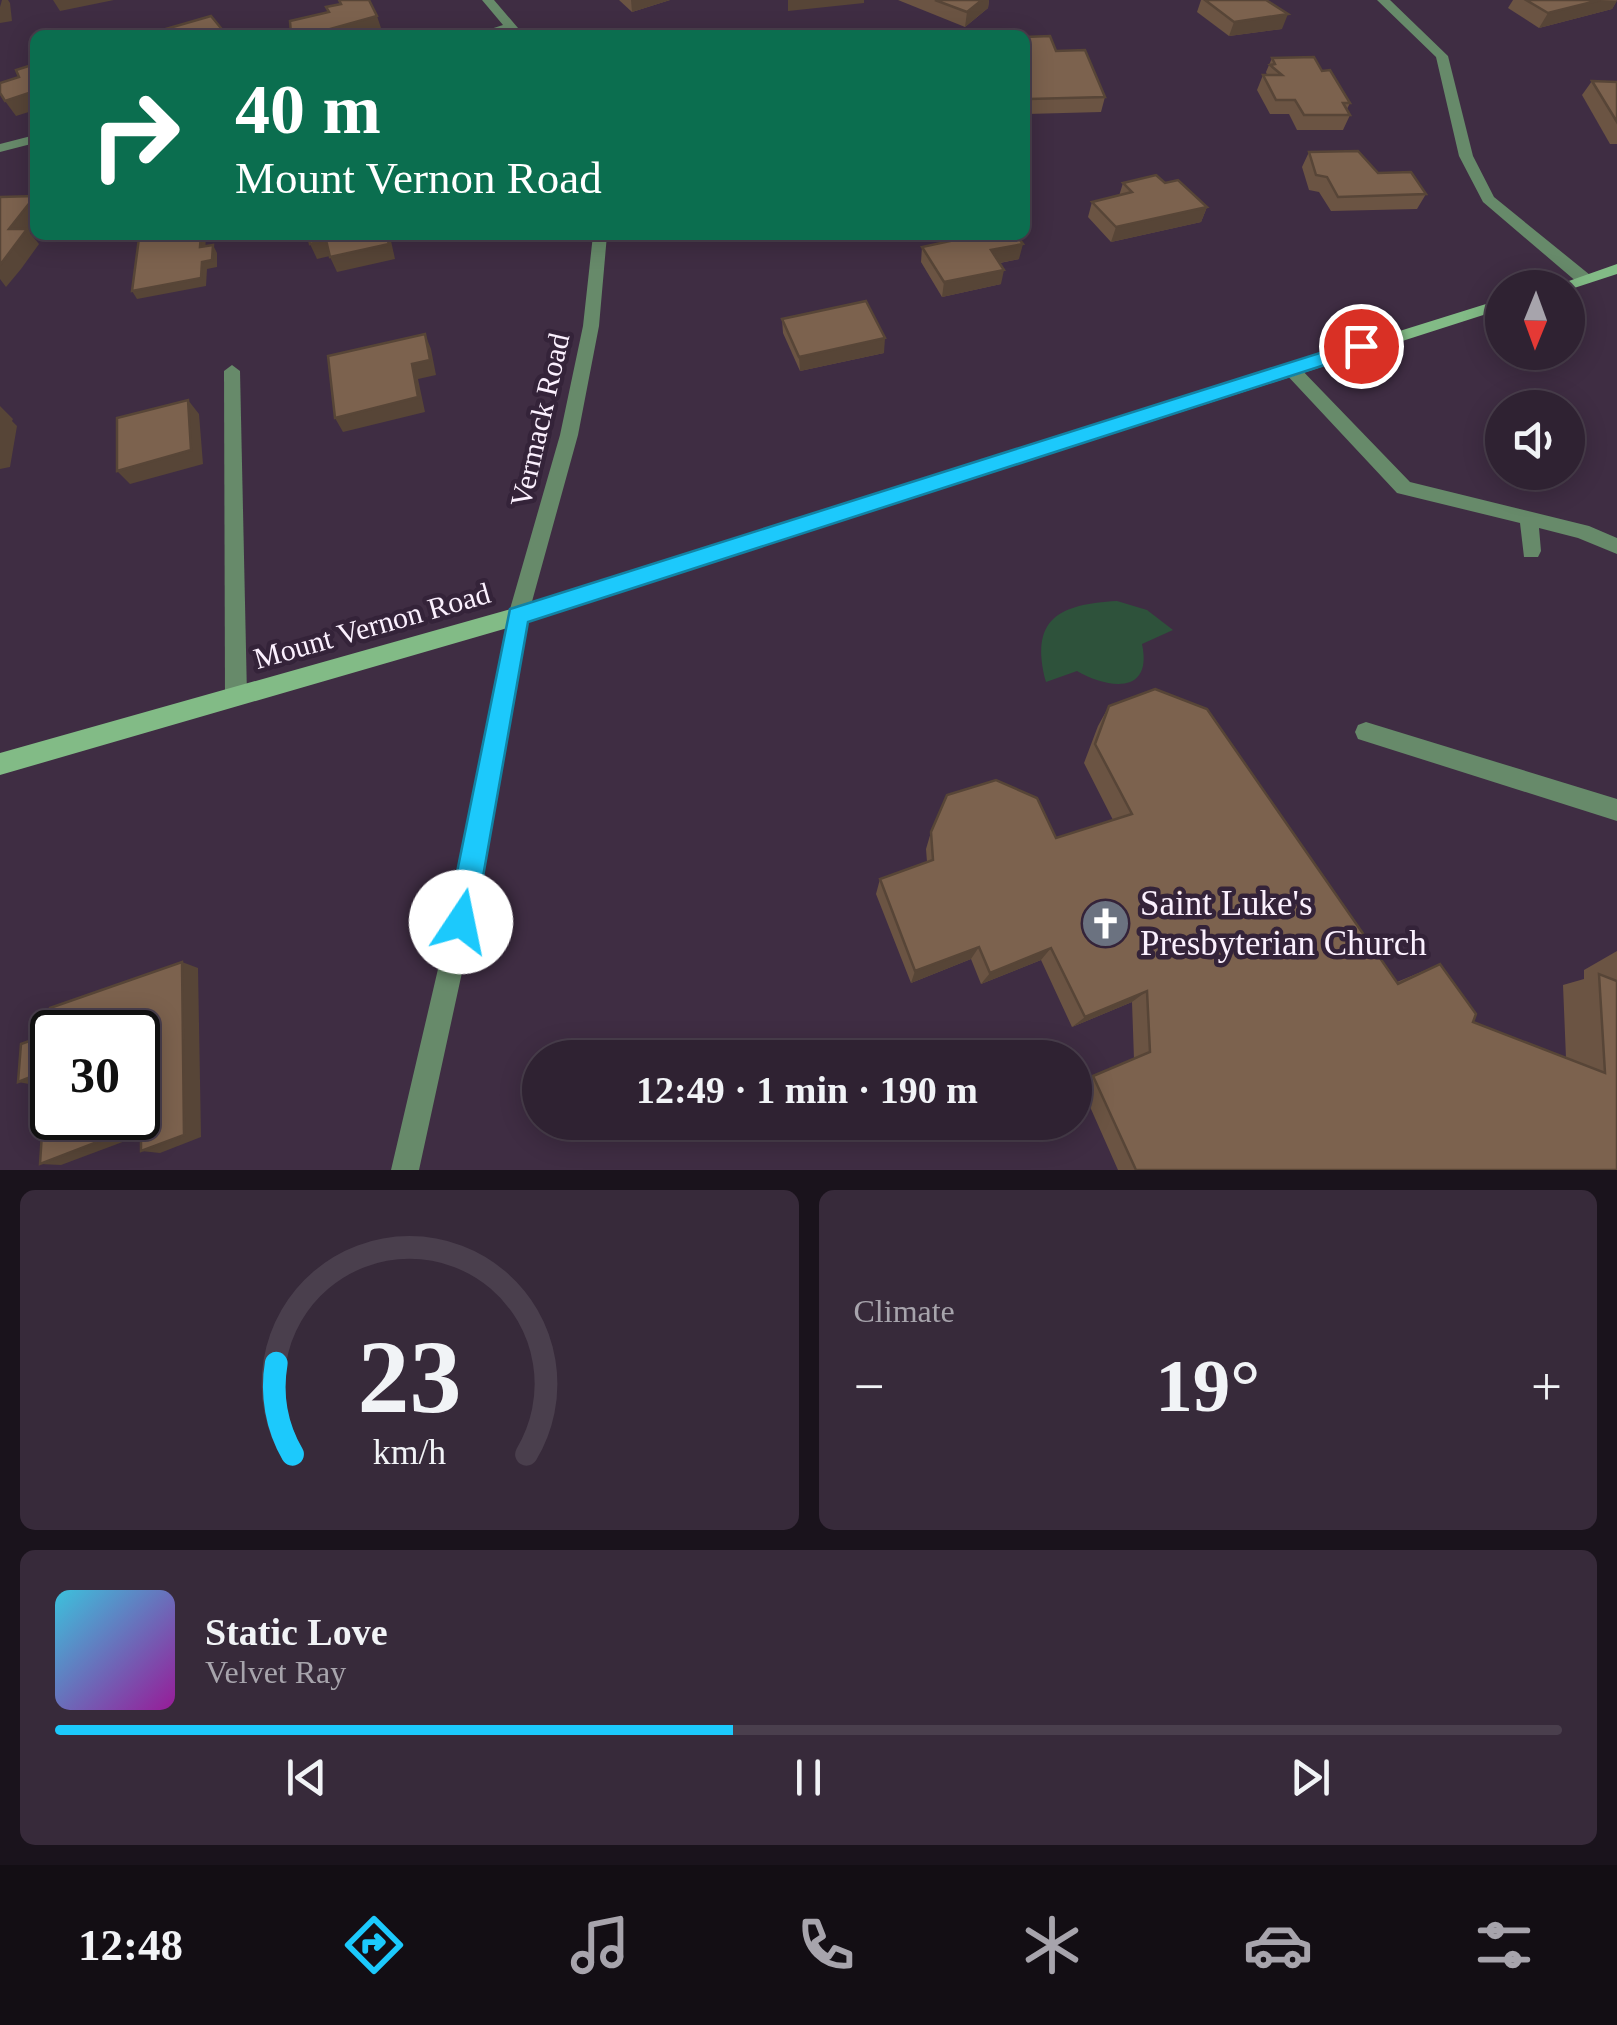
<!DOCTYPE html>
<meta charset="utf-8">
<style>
:root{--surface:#2f2232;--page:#372a3a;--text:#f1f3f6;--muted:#a7a4ac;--line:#4a3f4d;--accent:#1cc9fc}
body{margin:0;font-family:Georgia,serif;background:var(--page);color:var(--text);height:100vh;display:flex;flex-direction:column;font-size:38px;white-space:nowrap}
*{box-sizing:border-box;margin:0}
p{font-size:32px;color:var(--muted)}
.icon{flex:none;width:55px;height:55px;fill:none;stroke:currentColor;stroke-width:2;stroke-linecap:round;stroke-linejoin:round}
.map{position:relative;height:1170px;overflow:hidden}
.details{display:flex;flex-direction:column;gap:20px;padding:20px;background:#1a131c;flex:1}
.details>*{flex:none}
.top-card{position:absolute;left:30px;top:30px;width:1000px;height:210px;border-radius:15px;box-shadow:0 5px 25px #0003,0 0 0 2px var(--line);background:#0b6e4f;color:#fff;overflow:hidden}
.needle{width:65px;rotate:181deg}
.tools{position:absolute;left:1485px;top:270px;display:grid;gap:20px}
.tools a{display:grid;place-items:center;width:100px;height:100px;border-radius:50%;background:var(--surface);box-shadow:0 5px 25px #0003,0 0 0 2px var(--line);font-size:50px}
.speed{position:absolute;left:30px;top:1010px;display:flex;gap:20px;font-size:50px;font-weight:700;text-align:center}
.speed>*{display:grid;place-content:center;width:130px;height:130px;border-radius:50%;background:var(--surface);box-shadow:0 5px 25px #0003,0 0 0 2px var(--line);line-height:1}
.speed .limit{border:5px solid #111;border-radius:15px;background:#fff;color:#111}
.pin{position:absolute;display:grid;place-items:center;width:85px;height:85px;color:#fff;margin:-42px;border:5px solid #fff;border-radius:50%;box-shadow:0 2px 10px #0007}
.me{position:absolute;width:110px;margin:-55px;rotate:11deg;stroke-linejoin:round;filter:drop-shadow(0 0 8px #0008)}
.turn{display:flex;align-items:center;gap:35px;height:210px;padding:0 40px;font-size:45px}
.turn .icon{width:130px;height:130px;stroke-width:2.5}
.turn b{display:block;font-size:70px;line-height:85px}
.big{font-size:75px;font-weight:600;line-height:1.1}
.details .tile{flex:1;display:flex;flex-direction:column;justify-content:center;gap:15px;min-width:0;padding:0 35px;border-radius:15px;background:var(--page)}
.details .dial{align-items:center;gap:0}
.dial svg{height:260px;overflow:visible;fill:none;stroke:var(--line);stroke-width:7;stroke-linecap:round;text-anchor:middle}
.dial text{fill:var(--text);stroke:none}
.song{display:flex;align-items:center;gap:30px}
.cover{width:120px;height:120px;border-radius:15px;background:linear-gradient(135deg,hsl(190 70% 55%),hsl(300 70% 35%))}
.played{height:10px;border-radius:5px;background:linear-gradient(90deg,var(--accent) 45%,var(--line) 45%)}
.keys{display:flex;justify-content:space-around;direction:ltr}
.heat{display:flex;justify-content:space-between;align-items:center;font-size:55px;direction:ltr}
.details .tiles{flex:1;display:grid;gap:20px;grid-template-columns:1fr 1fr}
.tile:last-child{grid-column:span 2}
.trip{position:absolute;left:522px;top:1040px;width:570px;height:100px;border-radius:50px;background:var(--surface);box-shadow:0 5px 25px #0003,0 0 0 2px var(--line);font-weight:600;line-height:100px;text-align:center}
.dock{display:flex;height:160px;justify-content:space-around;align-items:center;background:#130e14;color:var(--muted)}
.dock .icon{width:70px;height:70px}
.dock .active{color:var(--accent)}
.dock b{font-size:45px;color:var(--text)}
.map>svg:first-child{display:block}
.green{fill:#2e523b}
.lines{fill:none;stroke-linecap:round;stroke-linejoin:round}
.lane{fill:#678a6a;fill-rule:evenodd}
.street{fill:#678a6a;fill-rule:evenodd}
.secondary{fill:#82bb86;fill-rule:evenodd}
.wall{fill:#6b5443}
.shaded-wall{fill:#574537}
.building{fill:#7c624e;stroke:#574537;stroke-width:2.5;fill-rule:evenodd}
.route{fill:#1cc9fc;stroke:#1283a4;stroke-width:2.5}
.labels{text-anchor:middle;stroke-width:9;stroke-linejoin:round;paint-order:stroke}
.street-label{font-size:30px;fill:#fbf0fe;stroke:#342339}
.near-poi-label{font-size:35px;fill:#fbf0fe;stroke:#342339;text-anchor:start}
</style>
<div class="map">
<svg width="1617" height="1170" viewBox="0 0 1617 1170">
<rect width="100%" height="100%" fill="#3f2d43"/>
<path class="green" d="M 1117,601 L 1147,610 L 1173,630 L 1142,644 C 1153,695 1108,689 1077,671 L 1046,682 C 1029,619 1059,604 1117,601 Z"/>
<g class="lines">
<g class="lane">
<polygon points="1290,362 1296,364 1410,482 1589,526 1617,538 1617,554 1578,538 1539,528 1541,551 1538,557 1524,557 1520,523 1397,493 1284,372 1284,364"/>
<polygon points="232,365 240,371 247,696 244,703 236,706 228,703 225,696 224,371"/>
<polygon points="1366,722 1617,799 1617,821 1358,739 1355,732 1358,725"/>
</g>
<g class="street">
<polygon points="482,0 494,0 524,35 512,35 509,31 472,35 503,25"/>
<polygon points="1377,0 1390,0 1448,56 1473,156 1494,197 1590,275 1590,283 1578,283 1483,202 1459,156 1436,57"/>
<polygon points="35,135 35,143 0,152 0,144"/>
<polygon points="593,235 607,235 599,326 578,435 528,616 473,922 419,1170 391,1170 449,922 508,616 560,435 583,326"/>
</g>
<g class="secondary">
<polygon points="1617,264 1617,274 1568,290 1568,288 1549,288"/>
<polygon points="1502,299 1502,309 518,625 0,775 0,753 518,607"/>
</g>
</g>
<g class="wall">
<polygon points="619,0 670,0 632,12"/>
<polygon points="898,0 989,0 988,8 965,27"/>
<polygon points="1201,0 1266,0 1282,29 1229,36 1197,12"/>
<polygon points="1513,0 1617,0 1612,9 1539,28 1508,8"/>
<polygon points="1025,37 1056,51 1105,97 1101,112 1027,114 1025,109"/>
<polygon points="1272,58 1322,71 1350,103 1347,109 1350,115 1343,130 1297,130 1289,114 1270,114 1257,90 1263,75 1267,75 1266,72"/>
<polygon points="1592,81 1617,82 1617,144 1610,144 1582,95"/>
<polygon points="1309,152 1378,173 1426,194 1417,209 1331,211 1319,192 1309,190 1302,167"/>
<polygon points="1123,183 1165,183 1207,207 1201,222 1111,242 1088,217 1092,202 1119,196"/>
<polygon points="969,235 1016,235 1019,259 1000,263 1001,284 942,297 921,262 922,247 968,238"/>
<polygon points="782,319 884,353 800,371 783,333"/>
<polygon points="1109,706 1397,982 1440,964 1473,1022 1566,1058 1563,985 1584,979 1584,970 1617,951 1617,1170 1118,1170 1079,1082 1134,1059 1132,1002 1072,1027 1041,960 981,984 971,959 911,983 876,894 880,879 927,862 926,849 931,832 1056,838 1113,820 1084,763 1098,726"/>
</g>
<g class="shaded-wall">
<polygon points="2,0 8,0 10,3 12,21 0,23 0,7"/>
<polygon points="53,0 114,0 60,11"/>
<polygon points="631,0 670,0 632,12"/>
<polygon points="788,0 864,0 864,3 788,11"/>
<polygon points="982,0 989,0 988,8 965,27 967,12"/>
<polygon points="1600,0 1617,1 1612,9 1539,28 1548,13"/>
<polygon points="1288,14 1282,29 1229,36 1234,22"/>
<polygon points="377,16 382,31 366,35 317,35 316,33"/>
<polygon points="35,91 35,110 16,116 5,101"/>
<polygon points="35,198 35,227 30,233 39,244 21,269 6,287 0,279 0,265 9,229"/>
<polygon points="1207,207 1201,222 1111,242 1116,227"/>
<polygon points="201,235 206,235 205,255 200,247"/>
<polygon points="386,235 415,235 391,241 395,259 337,272 330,257"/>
<polygon points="326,240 334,255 317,259 310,244"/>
<polygon points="1023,244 1019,259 988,265 991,250"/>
<polygon points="213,245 217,253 217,267 207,269 206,286 137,299 132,291 202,262"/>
<polygon points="1004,270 1001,284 942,297 944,282"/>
<polygon points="425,334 431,349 436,375 418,379 425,412 343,432 335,418 412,364"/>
<polygon points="885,338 884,353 800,371 799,357"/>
<polygon points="188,400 199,414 203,464 130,484 117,471"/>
<polygon points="0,406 13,419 12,421 17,426 10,467 0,469"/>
<polygon points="979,947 971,959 911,983 915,971"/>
<polygon points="1051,948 1041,960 981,984 990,973"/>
<polygon points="182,962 198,968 201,1137 160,1153 141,1151"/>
<polygon points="1147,991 1132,1002 1072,1027 1085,1017"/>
<polygon points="46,1071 52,1081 40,1086 18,1082"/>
<polygon points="141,1125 160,1128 61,1165 40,1164"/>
</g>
<g class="building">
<polygon points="339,0 369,0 377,16 316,33 291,34 290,21 329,12 326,7 341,4"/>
<polygon points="935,0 982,0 967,12"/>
<polygon points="1205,0 1266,0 1288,14 1234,22"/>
<polygon points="1526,0 1600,0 1548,13"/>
<polygon points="211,16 225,33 218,35 145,35"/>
<polygon points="1050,36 1056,51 1085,50 1105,97 1029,99 1025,86 1025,37"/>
<polygon points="1314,57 1322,71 1330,70 1350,103 1343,103 1350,115 1304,115 1295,100 1276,100 1263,75 1282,75 1270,65 1275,64 1272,58"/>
<polygon points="35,64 35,91 5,101 0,93 0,83 19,77 16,70"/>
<polygon points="1592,81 1617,82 1617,122"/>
<polygon points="1358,151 1378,173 1411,172 1426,194 1338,197 1327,177 1316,175 1309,152"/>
<polygon points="1156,175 1165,183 1178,180 1207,207 1116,227 1092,202 1132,192 1123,183"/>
<polygon points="35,196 9,229 27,229 0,265 0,197"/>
<polygon points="158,235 201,235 200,247 213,245 212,260 202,262 201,278 132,291 139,238"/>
<polygon points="308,235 386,235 389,244 330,257 326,240 310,244"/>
<polygon points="978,235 1016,235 1023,244 991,250 1004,270 944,282 922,247"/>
<polygon points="866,301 885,338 799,357 782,319"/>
<polygon points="425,334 430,360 412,364 418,397 335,418 328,356"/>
<polygon points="188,400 191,450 117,471 117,418"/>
<polygon points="1155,689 1207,709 1398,984 1440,964 1476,1014 1473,1022 1605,1073 1599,974 1617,981 1617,1170 1136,1170 1093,1076 1150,1052 1147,991 1085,1017 1051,948 990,973 979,947 915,971 880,879 933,860 931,832 947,795 996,780 1037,798 1056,838 1132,814 1095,744 1109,706"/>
<path d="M 182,962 L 184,1135 L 141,1151 L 141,1125 L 40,1164 L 46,1071 L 18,1082 L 21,1044 L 49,1034 L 50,1008 ZM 52,1032 L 138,1032 L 138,1118 L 52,1118 Z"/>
</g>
<polygon class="route" points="1361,340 1368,342 1368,351 528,622 475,922 471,932 461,937 451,932 447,922 510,609"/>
<defs>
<symbol id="church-disc" viewBox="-11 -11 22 22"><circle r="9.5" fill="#6b7280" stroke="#342339"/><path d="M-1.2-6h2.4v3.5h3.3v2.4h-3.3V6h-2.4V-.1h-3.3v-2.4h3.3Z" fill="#fff"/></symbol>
</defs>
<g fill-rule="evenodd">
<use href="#church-disc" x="1078" y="896" width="55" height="55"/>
</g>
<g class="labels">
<g class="street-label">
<text transform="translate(540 420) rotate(-77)" y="10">Vermack Road</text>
<text transform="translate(372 626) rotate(-16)" y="10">Mount Vernon Road</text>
</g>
<g class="near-poi-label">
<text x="1140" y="915">Saint Luke's<tspan x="1140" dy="40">Presbyterian Church</tspan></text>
</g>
</g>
</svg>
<div class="tools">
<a><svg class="needle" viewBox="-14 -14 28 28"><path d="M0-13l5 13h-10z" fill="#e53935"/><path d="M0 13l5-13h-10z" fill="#a7a4ac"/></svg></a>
<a><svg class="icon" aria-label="sound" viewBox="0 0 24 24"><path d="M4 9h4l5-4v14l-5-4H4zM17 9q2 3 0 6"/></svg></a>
</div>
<div class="speed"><div class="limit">30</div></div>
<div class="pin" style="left:1361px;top:346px;background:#d93025"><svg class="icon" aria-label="arrive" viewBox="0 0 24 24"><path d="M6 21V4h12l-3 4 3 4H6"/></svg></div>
<svg class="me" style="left:461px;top:922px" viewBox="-20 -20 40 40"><circle r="19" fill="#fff"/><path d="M0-13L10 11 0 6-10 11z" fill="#1cc9fc"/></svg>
<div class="trip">12:49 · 1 min · 190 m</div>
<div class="top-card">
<div class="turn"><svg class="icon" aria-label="right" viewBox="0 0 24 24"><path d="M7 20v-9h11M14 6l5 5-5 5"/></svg><div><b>40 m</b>Mount Vernon Road</div></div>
</div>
</div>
<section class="details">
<div class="tiles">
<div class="tile dial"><svg viewBox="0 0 100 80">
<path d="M14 69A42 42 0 1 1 86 69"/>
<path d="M14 69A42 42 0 0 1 9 41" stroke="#1cc9fc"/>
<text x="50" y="56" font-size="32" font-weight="700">23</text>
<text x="50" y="72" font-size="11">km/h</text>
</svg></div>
<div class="tile"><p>Climate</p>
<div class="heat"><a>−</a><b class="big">19°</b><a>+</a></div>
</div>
<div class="tile">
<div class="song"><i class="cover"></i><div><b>Static Love</b><p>Velvet Ray</p></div></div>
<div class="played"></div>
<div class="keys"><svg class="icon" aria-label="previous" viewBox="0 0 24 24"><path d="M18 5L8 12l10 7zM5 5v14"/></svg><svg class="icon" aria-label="pause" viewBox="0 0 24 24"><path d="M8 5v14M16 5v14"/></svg><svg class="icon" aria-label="next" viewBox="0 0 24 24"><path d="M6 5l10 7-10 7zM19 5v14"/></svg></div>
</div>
</div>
</section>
<nav class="dock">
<b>12:48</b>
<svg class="icon active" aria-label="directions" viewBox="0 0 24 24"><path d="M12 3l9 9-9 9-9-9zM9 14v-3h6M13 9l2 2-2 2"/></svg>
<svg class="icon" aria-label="music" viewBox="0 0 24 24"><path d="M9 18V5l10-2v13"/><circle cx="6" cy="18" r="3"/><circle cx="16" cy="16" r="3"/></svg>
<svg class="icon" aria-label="phone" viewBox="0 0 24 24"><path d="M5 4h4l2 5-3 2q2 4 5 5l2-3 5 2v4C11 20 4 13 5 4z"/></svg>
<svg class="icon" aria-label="climate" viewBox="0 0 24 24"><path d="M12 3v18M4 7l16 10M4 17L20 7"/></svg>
<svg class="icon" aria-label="car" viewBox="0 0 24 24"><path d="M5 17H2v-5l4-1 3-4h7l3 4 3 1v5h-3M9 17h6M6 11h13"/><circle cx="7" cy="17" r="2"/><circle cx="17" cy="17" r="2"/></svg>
<svg class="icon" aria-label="filters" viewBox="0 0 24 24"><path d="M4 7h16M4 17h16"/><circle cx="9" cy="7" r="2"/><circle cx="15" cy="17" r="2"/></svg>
</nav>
